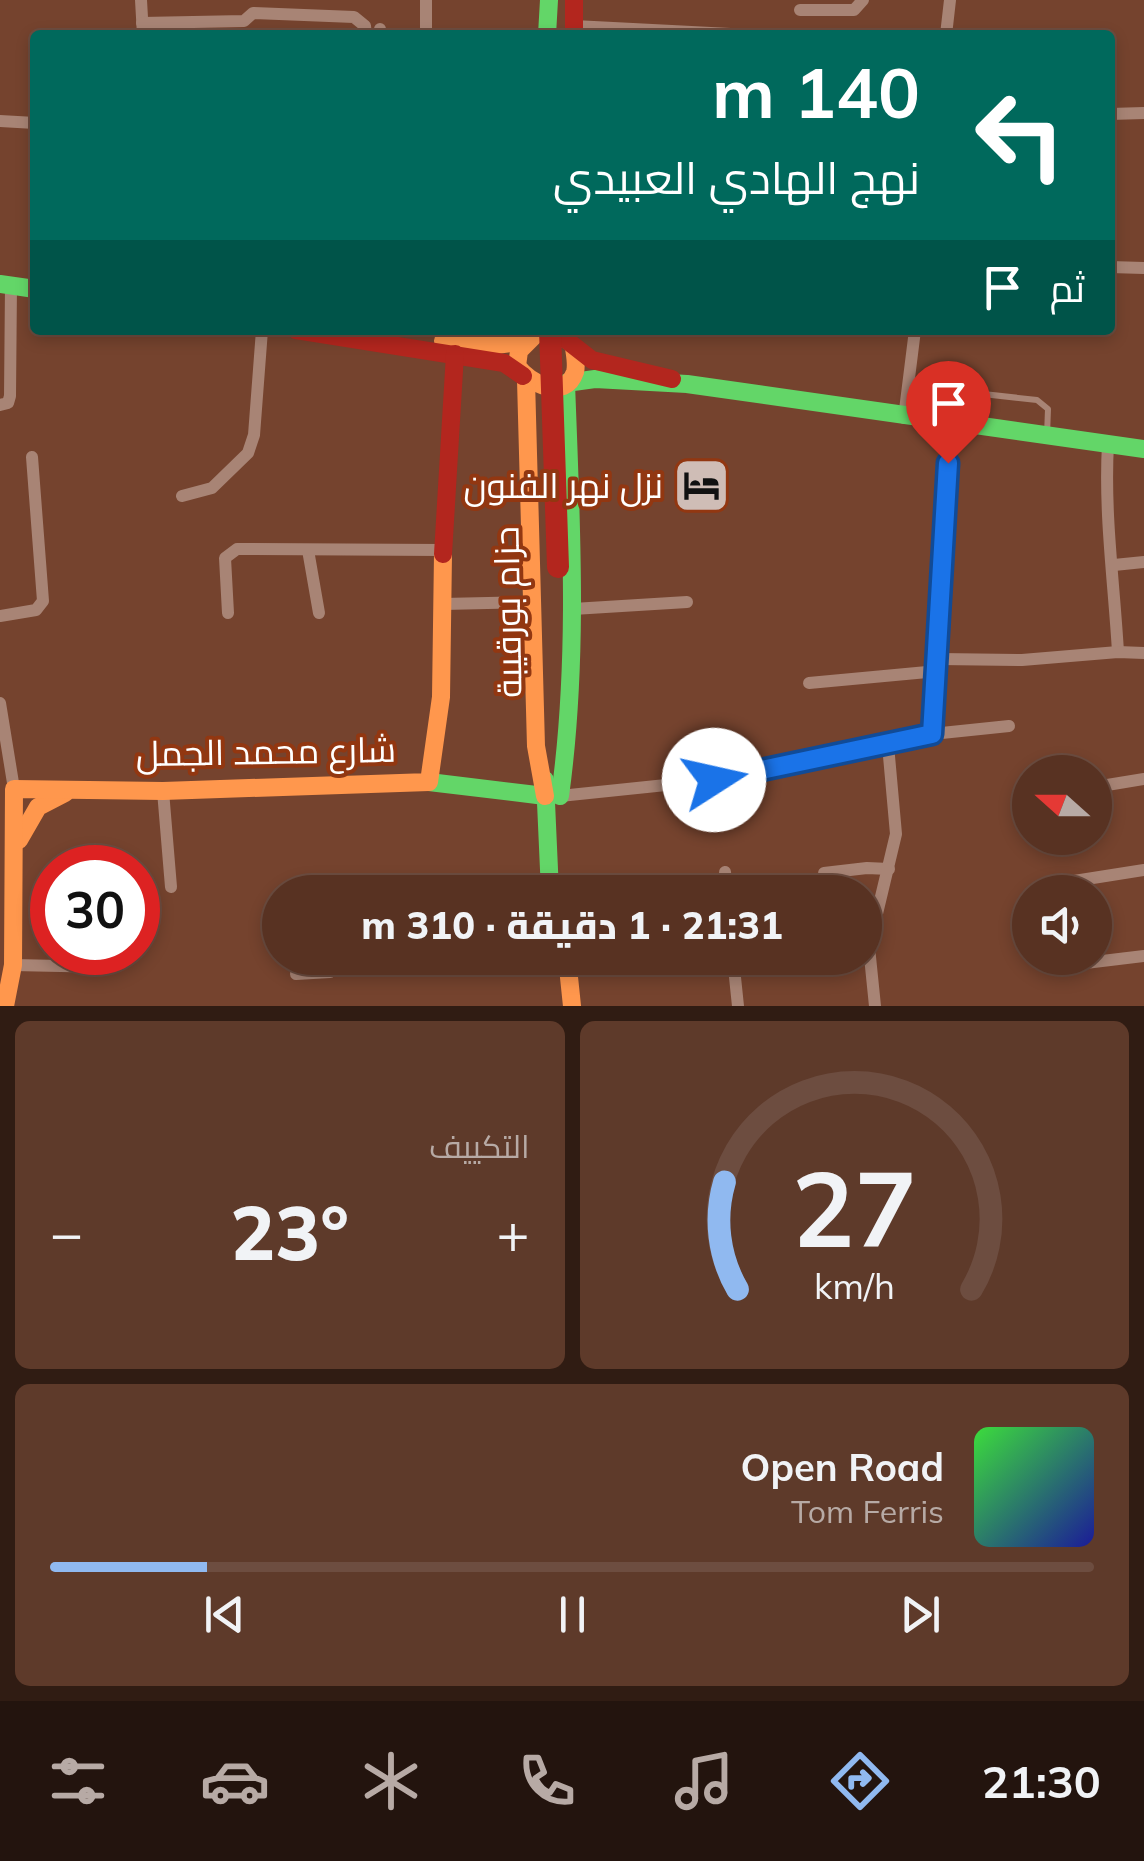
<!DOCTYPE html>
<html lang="ar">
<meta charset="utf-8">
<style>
:root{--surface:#583222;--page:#5e3a2a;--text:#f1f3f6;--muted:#b7aaa5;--line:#6d4d40;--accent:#90b9f0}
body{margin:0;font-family:Mulish,Cairo,sans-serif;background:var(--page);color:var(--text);direction:rtl;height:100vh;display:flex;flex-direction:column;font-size:38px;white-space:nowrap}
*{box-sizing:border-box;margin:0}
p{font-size:32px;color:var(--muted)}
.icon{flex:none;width:55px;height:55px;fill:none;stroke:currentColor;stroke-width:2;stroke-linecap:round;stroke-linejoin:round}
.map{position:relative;height:1006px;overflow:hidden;direction:ltr}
.side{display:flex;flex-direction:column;gap:15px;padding:15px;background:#301c13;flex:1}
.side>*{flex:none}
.guide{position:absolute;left:30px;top:30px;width:1085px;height:305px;border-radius:10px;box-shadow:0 5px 15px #0003,0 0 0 2px var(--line);direction:rtl;background:#00695c;color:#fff;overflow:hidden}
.needle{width:65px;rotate:291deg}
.tools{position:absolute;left:1012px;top:755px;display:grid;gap:20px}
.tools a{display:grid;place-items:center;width:100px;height:100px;border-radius:50%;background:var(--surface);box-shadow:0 5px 15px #0003,0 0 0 2px var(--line);font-size:50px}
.speed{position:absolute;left:30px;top:845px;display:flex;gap:20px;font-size:50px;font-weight:700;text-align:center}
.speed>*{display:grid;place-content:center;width:130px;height:130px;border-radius:50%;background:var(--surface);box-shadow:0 5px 15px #0003,0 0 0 2px var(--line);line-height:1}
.speed .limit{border:15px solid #d22;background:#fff;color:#111}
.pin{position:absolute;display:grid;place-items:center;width:85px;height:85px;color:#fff;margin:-102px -42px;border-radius:50% 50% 50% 0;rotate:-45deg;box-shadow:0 0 10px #0007}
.pin .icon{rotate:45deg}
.me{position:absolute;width:110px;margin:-55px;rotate:80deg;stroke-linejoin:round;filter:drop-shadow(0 0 8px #0008)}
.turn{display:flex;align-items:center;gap:35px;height:210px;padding:0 30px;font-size:45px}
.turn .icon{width:130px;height:130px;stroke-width:2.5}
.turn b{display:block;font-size:70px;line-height:85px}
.then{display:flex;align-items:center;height:95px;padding:0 30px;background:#0003;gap:20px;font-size:38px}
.big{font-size:75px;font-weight:800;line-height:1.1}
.side .tile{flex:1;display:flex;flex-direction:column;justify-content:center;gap:15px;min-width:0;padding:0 35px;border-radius:15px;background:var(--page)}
.side .dial{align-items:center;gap:0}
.dial svg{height:260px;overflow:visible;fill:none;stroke:var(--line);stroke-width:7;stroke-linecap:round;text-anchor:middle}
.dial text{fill:var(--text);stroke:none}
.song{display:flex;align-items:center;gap:30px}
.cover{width:120px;height:120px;border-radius:15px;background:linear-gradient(135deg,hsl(120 70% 55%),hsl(240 70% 35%))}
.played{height:10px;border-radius:5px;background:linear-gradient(90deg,var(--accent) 15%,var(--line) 15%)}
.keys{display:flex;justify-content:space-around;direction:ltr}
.heat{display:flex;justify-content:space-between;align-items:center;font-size:55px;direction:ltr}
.side .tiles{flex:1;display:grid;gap:15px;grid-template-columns:1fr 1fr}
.tile:last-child{grid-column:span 2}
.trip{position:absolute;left:262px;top:875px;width:620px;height:100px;border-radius:50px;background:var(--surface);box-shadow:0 5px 15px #0003,0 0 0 2px var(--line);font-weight:800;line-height:100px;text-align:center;direction:rtl}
.tabs{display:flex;height:160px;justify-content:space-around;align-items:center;background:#23140e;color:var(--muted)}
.tabs .icon{width:70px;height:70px}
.tabs .on{color:var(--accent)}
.tabs b{font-size:45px;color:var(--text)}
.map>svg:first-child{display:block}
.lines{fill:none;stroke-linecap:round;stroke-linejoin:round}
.lane{stroke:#a88475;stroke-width:6}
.street{stroke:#a88475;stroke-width:12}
.fast{stroke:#63d668;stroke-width:18}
.slow{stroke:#ff974d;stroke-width:18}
.jam{stroke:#b3261e;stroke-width:18}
.jam-bridge{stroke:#b3261e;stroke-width:22}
.route-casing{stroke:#114b97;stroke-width:25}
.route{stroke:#1a73e8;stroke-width:18}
.labels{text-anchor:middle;stroke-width:8;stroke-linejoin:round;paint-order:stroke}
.poi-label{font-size:35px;fill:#fff;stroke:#923711;text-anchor:end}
.street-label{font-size:35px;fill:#fff;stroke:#923711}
</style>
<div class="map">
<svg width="1144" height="1006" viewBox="0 0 1144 1006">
<rect width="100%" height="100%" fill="#75432e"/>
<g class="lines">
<polyline class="lane" points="949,418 948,402 956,391 1037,400 1048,409 1047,435"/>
<g class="street">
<polyline points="141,0 143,35"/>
<polyline points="426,0 426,35"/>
<polyline points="800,10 854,10 863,0"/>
<polyline points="142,23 244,21 253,13 354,17 365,26 366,35"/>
<polyline points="574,26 750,35"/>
<polyline points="380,29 380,35"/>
<polyline points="946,35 950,0"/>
<polyline points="1110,114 1144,113"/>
<polyline points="0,121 35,123"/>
<polyline points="1110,267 1144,268"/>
<polyline points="0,405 8,403 10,396 11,285"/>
<polyline points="904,418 915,330"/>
<path d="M 1108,444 C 1104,513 1114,583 1118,652"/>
<polyline points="182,496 212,488 248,453 254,435 262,330"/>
<polyline points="308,550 319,613"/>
<polyline points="1114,565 1144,562"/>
<polyline points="443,604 526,602"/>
<polyline points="573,609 687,602"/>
<polyline points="228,613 225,558 237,549 443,550"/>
<polyline points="0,616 36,610 43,601 32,457"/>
<polyline points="939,659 1022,660 1118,652 1144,653"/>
<polyline points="809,683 938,671"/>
<polyline points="0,703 14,789"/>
<polyline points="932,734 1009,726"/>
<polyline points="1095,787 1144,779"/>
<polyline points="163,791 171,887"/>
<polyline points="560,796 714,780 932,734 950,423"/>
<polyline points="725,872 727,892"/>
<polyline points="824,873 867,868 889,869"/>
<polyline points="1055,884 1144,870"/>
<polyline points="733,958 738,1006"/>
<polyline points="13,965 109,967"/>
<polyline points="1069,965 1144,956"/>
<polyline points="296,974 330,972"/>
<polyline points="875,1006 869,947 896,834 888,745"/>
</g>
<g class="fast">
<polyline points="547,35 549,0"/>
<polyline points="0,284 35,289"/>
<polyline points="527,330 527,341"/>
<polyline points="566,383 595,379 687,384 1144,449"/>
<polyline points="545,780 550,892"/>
<polyline points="429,782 545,796"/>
<path d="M 560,796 C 579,658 571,521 566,383"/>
</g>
<g class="slow">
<polyline points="568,330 568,341"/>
<path d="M 535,335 L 519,351 L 517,366 C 529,383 565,402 575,372 C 577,365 575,355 574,348"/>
<polyline points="443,341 496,345 527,341"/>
<polyline points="526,380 536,746 545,796"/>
<polyline points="19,840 38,807 65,793"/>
<polyline points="567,958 572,1006"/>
<polyline points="5,1006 13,965 14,789 163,791 429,782 441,697 443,554"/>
</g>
<g class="jam">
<polyline points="574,0 574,35"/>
<polyline points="296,330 504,363 523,376"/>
<polyline points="560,335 592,360 672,379"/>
<polyline points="443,554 455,354"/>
</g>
<polyline class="jam-bridge" points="550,330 558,567"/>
</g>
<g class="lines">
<defs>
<polyline id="route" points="714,780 932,734 948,463"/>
</defs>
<use href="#route" class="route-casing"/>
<use href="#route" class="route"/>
</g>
<defs>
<symbol id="hotel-square" viewBox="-11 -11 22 22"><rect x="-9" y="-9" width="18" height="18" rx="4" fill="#cfbdb6" stroke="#923711"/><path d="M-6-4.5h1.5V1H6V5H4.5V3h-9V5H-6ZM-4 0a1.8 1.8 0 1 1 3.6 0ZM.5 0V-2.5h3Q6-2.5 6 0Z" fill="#111"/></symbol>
</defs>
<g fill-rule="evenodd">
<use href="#hotel-square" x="670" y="454" width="63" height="63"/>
</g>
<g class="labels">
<g class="poi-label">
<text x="663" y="498">نزل نهر الفنون</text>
</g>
<g class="street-label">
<text transform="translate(508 612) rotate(-91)" y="12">حزام بورقيبة</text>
<text transform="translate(266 752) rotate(-1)" y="12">شارع محمد الجمل</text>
</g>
</g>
</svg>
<div class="tools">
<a><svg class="needle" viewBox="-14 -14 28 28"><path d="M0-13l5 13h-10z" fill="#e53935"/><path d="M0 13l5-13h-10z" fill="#b7aaa5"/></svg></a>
<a><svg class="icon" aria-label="sound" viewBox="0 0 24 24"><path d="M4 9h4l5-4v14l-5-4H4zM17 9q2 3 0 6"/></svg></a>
</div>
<div class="speed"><div class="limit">30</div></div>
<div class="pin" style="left:948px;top:463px;background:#d93025"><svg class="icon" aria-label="arrive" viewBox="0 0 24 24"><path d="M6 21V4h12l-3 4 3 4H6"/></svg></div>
<svg class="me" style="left:714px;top:780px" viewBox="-20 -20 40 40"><circle r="19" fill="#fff"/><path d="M0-13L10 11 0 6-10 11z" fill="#1a73e8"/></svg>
<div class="trip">21:31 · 1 دقيقة · 310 m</div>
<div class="guide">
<div class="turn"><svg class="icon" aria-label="left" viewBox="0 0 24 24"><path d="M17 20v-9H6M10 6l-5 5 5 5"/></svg><div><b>140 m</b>نهج الهادي العبيدي</div></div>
<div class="then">ثم<svg class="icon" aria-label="arrive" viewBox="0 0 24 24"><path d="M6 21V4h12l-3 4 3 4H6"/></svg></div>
</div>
</div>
<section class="side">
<div class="tiles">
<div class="tile dial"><svg viewBox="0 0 100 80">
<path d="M14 69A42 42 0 1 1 86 69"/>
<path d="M14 69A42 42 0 0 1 10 36" stroke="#90b9f0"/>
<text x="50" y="56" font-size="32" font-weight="700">27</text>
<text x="50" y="72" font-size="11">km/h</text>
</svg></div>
<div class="tile"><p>التكييف</p>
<div class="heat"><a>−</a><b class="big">23°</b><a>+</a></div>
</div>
<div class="tile">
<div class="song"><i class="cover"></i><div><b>Open Road</b><p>Tom Ferris</p></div></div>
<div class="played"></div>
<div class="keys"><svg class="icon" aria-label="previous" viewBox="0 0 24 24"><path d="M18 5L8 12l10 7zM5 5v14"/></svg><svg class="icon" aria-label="pause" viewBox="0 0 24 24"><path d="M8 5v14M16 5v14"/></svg><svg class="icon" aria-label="next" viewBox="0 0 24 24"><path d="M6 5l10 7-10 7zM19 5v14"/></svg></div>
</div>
</div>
</section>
<nav class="tabs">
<b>21:30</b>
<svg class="icon on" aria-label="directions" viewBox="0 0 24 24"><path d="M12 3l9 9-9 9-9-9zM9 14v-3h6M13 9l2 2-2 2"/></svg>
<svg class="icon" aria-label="music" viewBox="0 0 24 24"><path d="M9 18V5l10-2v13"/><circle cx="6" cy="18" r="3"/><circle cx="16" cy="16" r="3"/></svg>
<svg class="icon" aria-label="phone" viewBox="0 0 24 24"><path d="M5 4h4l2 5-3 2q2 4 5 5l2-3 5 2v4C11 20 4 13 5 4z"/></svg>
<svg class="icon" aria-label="climate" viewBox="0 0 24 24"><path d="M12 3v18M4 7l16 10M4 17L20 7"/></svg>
<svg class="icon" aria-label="car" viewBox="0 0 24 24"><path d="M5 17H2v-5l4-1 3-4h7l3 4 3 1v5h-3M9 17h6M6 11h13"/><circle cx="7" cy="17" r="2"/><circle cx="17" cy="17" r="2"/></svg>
<svg class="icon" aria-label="filters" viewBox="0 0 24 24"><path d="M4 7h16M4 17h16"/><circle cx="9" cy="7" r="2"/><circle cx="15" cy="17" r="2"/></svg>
</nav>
